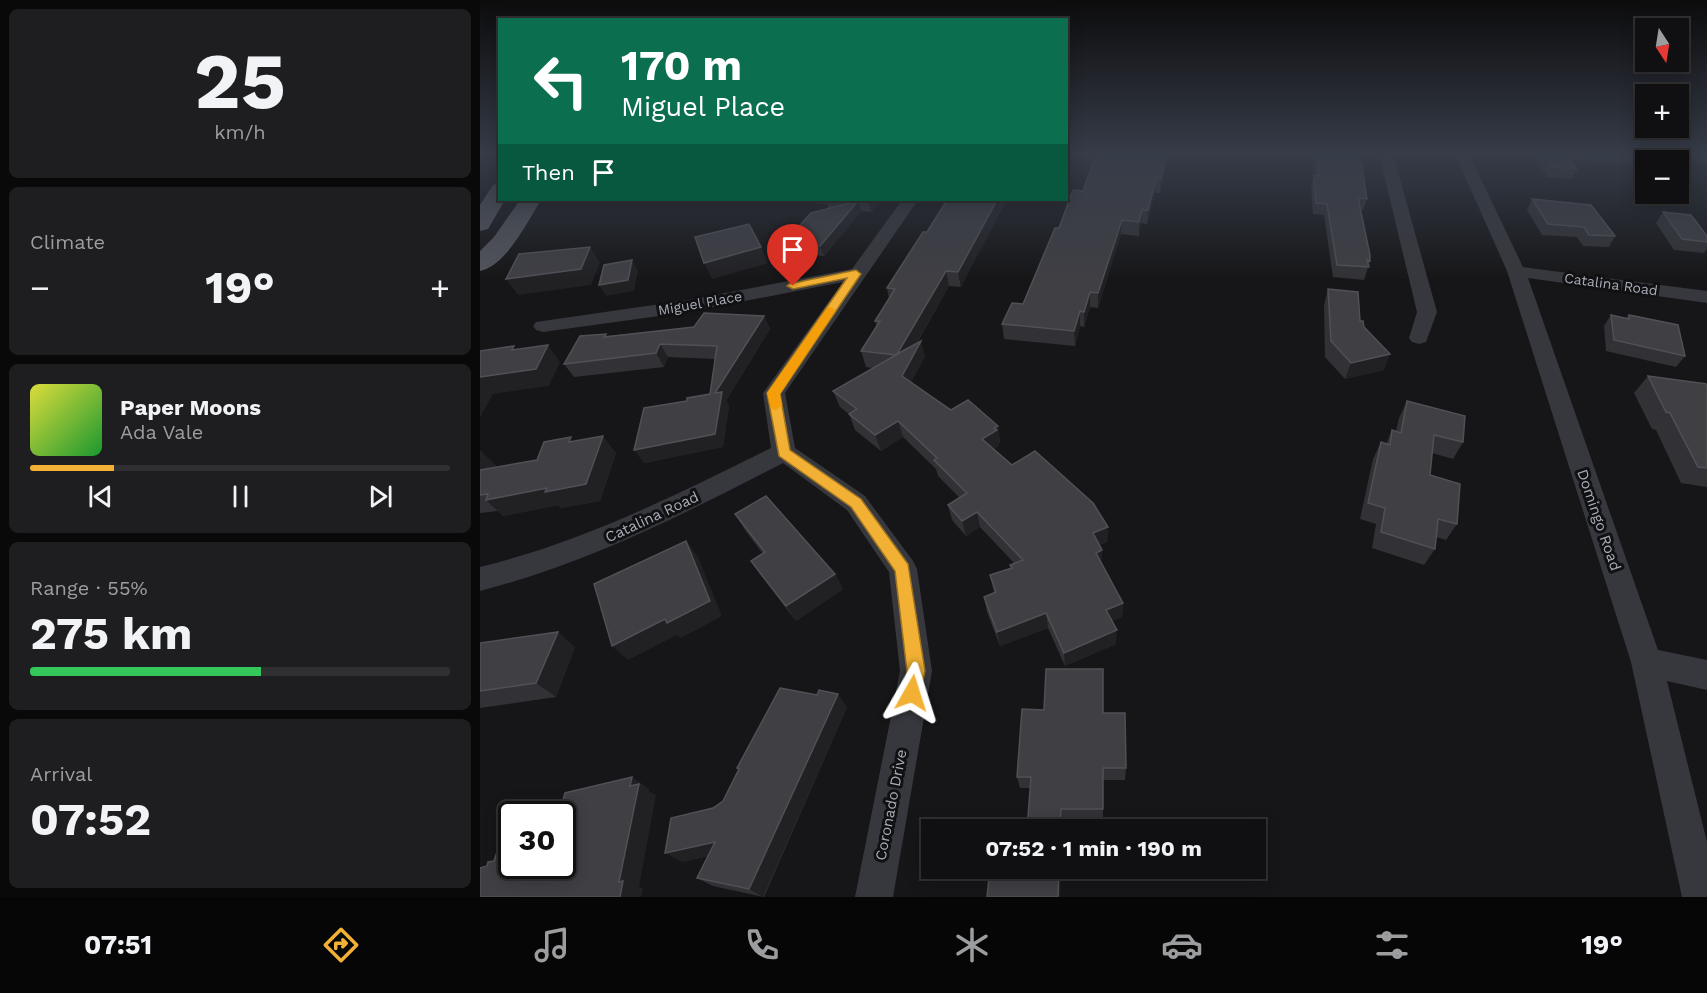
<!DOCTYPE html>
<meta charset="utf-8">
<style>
:root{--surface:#101012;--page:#1e1e20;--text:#f1f3f6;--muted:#9c9d9f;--line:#303032;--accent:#f2b134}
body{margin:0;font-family:"Work Sans",sans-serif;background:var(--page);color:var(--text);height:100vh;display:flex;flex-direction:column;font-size:22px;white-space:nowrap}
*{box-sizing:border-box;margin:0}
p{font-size:20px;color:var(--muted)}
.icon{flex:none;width:33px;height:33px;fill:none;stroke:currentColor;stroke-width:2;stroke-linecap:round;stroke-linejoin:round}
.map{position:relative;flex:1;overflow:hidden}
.drawer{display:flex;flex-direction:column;gap:9px;padding:9px;background:#09090a;width:480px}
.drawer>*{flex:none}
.top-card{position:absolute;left:18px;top:18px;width:570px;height:183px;border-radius:0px;box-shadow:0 3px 15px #0003,0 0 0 2px var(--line);background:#0b6e4f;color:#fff;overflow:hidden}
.needle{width:39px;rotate:168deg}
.controls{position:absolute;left:1155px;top:18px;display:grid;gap:12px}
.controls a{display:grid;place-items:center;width:54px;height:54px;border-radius:0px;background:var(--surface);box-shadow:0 3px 15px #0003,0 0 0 2px var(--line);font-size:30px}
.speed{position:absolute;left:18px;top:801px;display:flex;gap:12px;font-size:30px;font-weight:700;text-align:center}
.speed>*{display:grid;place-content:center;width:78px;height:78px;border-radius:50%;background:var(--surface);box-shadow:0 3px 15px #0003,0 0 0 2px var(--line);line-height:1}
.speed .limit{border:3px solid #111;border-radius:9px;background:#fff;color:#111}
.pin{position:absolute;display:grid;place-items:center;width:51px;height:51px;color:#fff;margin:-62px -26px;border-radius:50% 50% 50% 0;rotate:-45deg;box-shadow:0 0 6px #0007}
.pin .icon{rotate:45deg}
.me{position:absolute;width:66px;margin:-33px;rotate:6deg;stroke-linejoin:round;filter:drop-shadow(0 0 4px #0008)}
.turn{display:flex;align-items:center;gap:21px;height:126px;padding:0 24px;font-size:27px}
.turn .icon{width:78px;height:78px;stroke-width:2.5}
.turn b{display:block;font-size:42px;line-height:51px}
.then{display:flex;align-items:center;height:57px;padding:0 24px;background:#0003;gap:12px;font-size:22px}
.big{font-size:45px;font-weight:700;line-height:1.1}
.drawer .widget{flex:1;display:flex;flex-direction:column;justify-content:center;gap:9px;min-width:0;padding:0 21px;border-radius:9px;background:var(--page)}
.drawer .dial{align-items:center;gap:0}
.dial b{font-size:78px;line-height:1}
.song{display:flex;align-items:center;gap:18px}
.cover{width:72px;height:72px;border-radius:9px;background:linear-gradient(135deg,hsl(60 70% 55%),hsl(130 70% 35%))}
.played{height:6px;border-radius:3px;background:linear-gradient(90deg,var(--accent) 20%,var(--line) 20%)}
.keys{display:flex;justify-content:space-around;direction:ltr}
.heat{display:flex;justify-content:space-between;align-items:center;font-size:33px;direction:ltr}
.charge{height:9px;border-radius:4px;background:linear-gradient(90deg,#34c759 55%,var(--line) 0)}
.trip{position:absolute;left:441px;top:819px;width:345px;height:60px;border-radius:0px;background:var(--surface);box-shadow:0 3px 15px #0003,0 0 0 2px var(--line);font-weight:700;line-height:60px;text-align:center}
.tab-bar{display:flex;height:96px;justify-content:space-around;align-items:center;background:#060607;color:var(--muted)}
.tab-bar .icon{width:42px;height:42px}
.tab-bar .selected{color:var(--accent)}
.tab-bar b{font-size:27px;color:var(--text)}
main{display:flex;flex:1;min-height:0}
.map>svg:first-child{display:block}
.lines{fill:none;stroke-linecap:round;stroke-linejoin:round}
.street{fill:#37383d;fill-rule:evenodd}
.primary{fill:#53555c;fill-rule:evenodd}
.wall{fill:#323236}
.shaded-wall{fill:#212124}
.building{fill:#3f3f44;stroke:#4f5156;stroke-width:1.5}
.route{fill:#f2b134;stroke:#9d7322;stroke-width:1.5}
.slow{fill:#f59e0b}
.labels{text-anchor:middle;stroke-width:6;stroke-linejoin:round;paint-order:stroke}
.far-street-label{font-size:14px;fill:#a8adb8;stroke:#111113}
.street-label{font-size:15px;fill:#a8adb8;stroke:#111113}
</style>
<main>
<section class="drawer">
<div class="widget dial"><b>25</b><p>km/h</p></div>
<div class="widget"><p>Climate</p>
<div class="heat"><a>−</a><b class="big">19°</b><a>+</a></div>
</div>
<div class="widget">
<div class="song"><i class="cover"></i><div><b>Paper Moons</b><p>Ada Vale</p></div></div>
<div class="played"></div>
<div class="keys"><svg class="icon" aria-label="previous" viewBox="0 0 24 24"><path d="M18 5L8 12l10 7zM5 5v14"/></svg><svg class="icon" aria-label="pause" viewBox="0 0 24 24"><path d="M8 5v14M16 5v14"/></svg><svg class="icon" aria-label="next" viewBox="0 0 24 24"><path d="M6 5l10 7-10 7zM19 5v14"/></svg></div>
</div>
<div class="widget"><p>Range · 55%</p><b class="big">275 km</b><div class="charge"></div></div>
<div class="widget"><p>Arrival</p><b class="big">07:52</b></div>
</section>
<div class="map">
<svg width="1227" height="897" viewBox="0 0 1227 897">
<rect width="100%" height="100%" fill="#161618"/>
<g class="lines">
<g class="street">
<polygon points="899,154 913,154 957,312 946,342 939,344 932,342 929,338 937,312"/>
<polygon points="975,154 989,154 1043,267 1227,291 1227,303 1048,278 1178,650 1227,660 1227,690 1187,681 1227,842 1227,897 1202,897 1151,662 1027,271"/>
<path d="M 422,200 L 438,200 L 305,393 L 315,448 L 385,496 L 433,561 L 437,569 L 452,671 L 413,897 L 375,897 L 420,671 L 409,572 L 367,510 L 303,463 C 204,514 108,563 0,591 L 0,567 C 103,542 196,495 291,448 L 283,393 L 363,282 L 208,312 L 63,332 L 56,330 L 53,326 L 56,322 L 208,300 L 372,269 Z"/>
</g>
<g class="primary">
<polygon points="20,183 20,200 25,200 8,229 0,231 0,205 13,185"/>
<path d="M 40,200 L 61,200 C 47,222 27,265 0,271 L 0,251 L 14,237 Z"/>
</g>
</g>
<g class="wall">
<polygon points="688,154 680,193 675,193 667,224 661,223 659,236 641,234 618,308 610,307 604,327 600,326 595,346 524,339 522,324 543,304 579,228 603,191"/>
<polygon points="834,154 880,154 887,199 883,210 881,210 890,261 884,280 853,277 844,215 833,214 831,187 834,175 835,175"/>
<polygon points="1053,154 1157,154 1151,164 1091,160 1097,169 1092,179 1067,177"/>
<polygon points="1190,154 1227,154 1227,165 1217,164 1213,156"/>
<polygon points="1052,199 1135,236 1129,247 1103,246 1097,237 1062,235 1047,210"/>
<polygon points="223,200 254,200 225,202"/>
<polygon points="270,200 400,200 391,212 381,211 344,256 308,253 304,243 351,208 348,208 347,204"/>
<polygon points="467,200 481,287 469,286 437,343 445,356 431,382 471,410 518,426 520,442 519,443 519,446 513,449 532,465 628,527 627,542 620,545 622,564 643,603 642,617 632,621 636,644 585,666 568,628 520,646 507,612 504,597 514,593 510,575 531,568 530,565 534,563 500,527 486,536 472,520 468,505 480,498 458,476 456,469 423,437 401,451 375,430 369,414 360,407 353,391 393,368 386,367 381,351 397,327 395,321 409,298 407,288 447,232"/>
<polygon points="1183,212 1227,236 1227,249 1224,253 1194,250 1176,223"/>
<polygon points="848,289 880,321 884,327 904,370 865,379 845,357 844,305"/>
<polygon points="1131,315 1146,318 1149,315 1205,356 1196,367 1126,351 1124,326"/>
<polygon points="284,316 290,329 246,401 249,406 243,447 164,463 207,401 230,394 235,359 188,357 184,367 94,377 84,364 126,334 127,336 214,327"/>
<polygon points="1168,376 1227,384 1227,487 1201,483 1176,430 1172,429 1154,393"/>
<polygon points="927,401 983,442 973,459 952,453 950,475 977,524 966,540 956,537 955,549 944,565 892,548 896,524 880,519 893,459 901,442 906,444 912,430 916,431 919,418"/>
<polygon points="95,441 136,453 120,501 81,508 78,505 23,516 18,511 0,513 0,451 17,467 57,460"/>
<polygon points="255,514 355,574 363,589 316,621 282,577 271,561 283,554 265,530"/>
<polygon points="0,643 95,647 76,697 0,708"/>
<polygon points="367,707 284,897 233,886 217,878 228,856 202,862 243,801 259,770 257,768"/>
<polygon points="623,713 646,768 645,780 623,780 623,819 582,819 550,788 540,788 537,777"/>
</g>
<g class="shaded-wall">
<polygon points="686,154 688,154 680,193 681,179"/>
<polygon points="676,179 675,193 667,224 668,210"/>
<polygon points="389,200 400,200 391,212 388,201"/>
<polygon points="517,200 527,200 481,287 478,272"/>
<polygon points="378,201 381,211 344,256 340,246"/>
<polygon points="662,210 661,223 659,236 659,222"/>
<polygon points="642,220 641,234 618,308 618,293"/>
<polygon points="110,247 120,263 111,285 38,295 26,279"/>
<polygon points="281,247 288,263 232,279 224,263"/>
<polygon points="152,260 158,271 154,291 126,296 119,285"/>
<polygon points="466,271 469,286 421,370 417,354"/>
<polygon points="610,292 610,307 604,327 604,312"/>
<polygon points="600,311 600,326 595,346 594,331"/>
<polygon points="284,316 290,329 246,401 249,406 243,447 164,463 154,450 235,393"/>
<polygon points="441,341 445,356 426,392 422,376"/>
<polygon points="180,344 188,357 184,367 176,353"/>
<polygon points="68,345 80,362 69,386 13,394 0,418 0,377"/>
<polygon points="910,354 904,370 865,379 871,363"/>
<polygon points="418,421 423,437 401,451 395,435"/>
<polygon points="518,426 520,442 519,443 519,446 504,455 502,439"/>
<polygon points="123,436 136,453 120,501 81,508 78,505 23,516 6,500"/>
<polygon points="1,451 18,468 0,482 0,453"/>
<polygon points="497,512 500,527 486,536 482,521"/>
<polygon points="628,527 627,542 613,548 613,533"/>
<polygon points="206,541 218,557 242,616 201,638 197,635 148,660 132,646"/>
<polygon points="622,550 622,565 616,553"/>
<polygon points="355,574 363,589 316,621 306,606"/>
<polygon points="643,603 642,617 626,624 626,610"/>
<polygon points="566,613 568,628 520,646 517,632"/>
<polygon points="637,630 636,644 585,666 584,653"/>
<polygon points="78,632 95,647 76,697 56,683"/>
<polygon points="358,694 367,707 283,897 269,889"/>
<polygon points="152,777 169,789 169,791 176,795 159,887 163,889 161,897 140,897 139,882"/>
<polygon points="581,809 582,819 582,830 580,830"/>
<polygon points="235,842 250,851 202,862 185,853"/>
<polygon points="579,868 581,868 580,897 578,897"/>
</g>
<g class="building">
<polygon points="616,154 686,154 681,179 676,179 668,210 662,210 659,222 642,220 618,293 610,292 604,312 600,311 594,331 522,324 532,303 543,304 575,228 579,228 593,190 603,191"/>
<polygon points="838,154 880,154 887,199 878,198 890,255 890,261 887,260 889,267 857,265 847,204 836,203 834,175 839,176"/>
<polygon points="1064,154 1087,154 1097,169 1072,167"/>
<polygon points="1052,199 1111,205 1135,236 1109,235 1104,227 1068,224"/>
<polygon points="368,200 389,200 388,201"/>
<polygon points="467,200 517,200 478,272 466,271 417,354 441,341 422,376 471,410 488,400 518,426 514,428 517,430 502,439 532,465 555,451 613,503 628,527 613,533 622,550 616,553 643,603 626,610 637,630 584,653 566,613 517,632 504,597 516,592 510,575 532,568 530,565 543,560 497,512 482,521 468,505 487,493 454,460 457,458 418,421 395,435 369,414 377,409 353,391 416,355 381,351 400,321 395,321 415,289 407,288 443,232 447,232"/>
<polygon points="378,201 340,246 304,243 331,213"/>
<polygon points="1183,212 1211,215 1227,236 1227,242 1202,239"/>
<polygon points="269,224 281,247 224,263 215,237"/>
<polygon points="110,247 101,269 26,279 39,254"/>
<polygon points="152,260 148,280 119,285 124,265"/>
<polygon points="848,289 878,292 880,321 883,321 884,327 910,354 871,363 851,341"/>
<polygon points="224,313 284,316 235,393 242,392 235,434 154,450 164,408 207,401 207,398 230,394 237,346 180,344 176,353 84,364 100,336 126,334 124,337 214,327"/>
<polygon points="1131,315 1149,319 1149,315 1198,325 1205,356 1134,340"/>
<polygon points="68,345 56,369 0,377 0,351 34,346 32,350"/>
<polygon points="1168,376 1227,384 1227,468 1218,467 1190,413 1186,412"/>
<polygon points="927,401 985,416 983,442 954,435 950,475 980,484 977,524 958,519 955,549 901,532 905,508 888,503 901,442 910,445 912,430 921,433"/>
<polygon points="123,436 106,484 65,492 67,488 6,500 8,494 0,495 0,470 57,460 64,442 91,437 89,442"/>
<polygon points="286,496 355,574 306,606 271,561 285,552 255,514"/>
<polygon points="206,541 230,601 187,623 185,619 132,646 114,584"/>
<polygon points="78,632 56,683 0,691 0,643"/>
<polygon points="566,669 623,669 623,713 645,713 646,768 623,768 623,809 581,809 580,830 547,830 551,777 537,777 542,709 564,710"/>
<polygon points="300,688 337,695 339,690 358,694 269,889 217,878 235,842 185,853 191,818 233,808 243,801 259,769 257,768"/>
<polygon points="152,777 150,786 159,784 139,882 143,881 140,897 0,897 0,868 7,866 8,862 14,861 24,831 32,829 32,866 82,866 82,814 79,814 85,793"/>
<polygon points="510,868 579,868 578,897 507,897"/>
</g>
<linearGradient id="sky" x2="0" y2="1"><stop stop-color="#0c0c0d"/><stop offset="0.55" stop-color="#363c48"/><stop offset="1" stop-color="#363c48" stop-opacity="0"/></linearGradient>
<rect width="1227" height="280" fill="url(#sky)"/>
<polygon class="route" points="376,270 381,274 300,394 310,450 381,499 428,564 445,671 439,700 432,702 426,700 423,693 427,671 415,571 371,507 299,456 287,393 367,278 313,289 307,286 309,284"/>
<polygon class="slow" points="350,307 356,310 300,394 302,405 296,410 291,409 287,393 347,308"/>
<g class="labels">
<g class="far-street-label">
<text transform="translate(1131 284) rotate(8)" y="5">Catalina Road</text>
<text transform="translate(220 303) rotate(-10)" y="5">Miguel Place</text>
</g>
<g class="street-label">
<text transform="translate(172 517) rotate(-25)" y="5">Catalina Road</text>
<text transform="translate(1119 520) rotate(71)" y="5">Domingo Road</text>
<text transform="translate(411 805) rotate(-79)" y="5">Coronado Drive</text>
</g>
</g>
</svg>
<div class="controls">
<a><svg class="needle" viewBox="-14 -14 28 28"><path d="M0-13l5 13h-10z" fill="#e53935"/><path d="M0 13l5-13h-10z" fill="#9c9d9f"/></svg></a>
<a>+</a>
<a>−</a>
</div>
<div class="speed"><div class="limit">30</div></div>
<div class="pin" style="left:313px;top:286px;background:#d93025"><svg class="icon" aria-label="arrive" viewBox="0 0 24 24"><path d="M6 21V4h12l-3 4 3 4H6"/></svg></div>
<svg class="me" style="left:432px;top:693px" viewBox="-20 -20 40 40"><path d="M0-17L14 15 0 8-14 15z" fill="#f2b134" stroke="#fff" stroke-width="4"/></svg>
<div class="trip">07:52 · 1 min · 190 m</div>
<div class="top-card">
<div class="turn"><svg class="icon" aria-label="left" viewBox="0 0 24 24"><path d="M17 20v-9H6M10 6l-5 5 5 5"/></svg><div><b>170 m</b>Miguel Place</div></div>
<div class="then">Then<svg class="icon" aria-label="arrive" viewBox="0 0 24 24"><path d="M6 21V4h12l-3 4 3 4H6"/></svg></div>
</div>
</div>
</main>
<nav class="tab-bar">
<b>07:51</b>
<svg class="icon selected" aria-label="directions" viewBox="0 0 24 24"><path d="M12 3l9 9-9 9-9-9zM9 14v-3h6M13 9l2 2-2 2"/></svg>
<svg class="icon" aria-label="music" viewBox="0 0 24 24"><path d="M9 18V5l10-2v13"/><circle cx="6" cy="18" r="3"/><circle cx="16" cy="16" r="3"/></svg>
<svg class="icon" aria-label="phone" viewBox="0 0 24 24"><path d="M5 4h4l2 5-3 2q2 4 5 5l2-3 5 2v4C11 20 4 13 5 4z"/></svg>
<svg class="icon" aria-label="climate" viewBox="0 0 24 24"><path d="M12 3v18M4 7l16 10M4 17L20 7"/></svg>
<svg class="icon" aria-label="car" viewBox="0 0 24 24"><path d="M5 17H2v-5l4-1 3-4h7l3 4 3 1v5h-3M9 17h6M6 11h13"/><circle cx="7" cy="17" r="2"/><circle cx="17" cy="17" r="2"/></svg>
<svg class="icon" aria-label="filters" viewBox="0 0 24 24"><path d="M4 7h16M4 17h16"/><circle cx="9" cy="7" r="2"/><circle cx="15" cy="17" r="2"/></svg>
<b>19°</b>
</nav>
